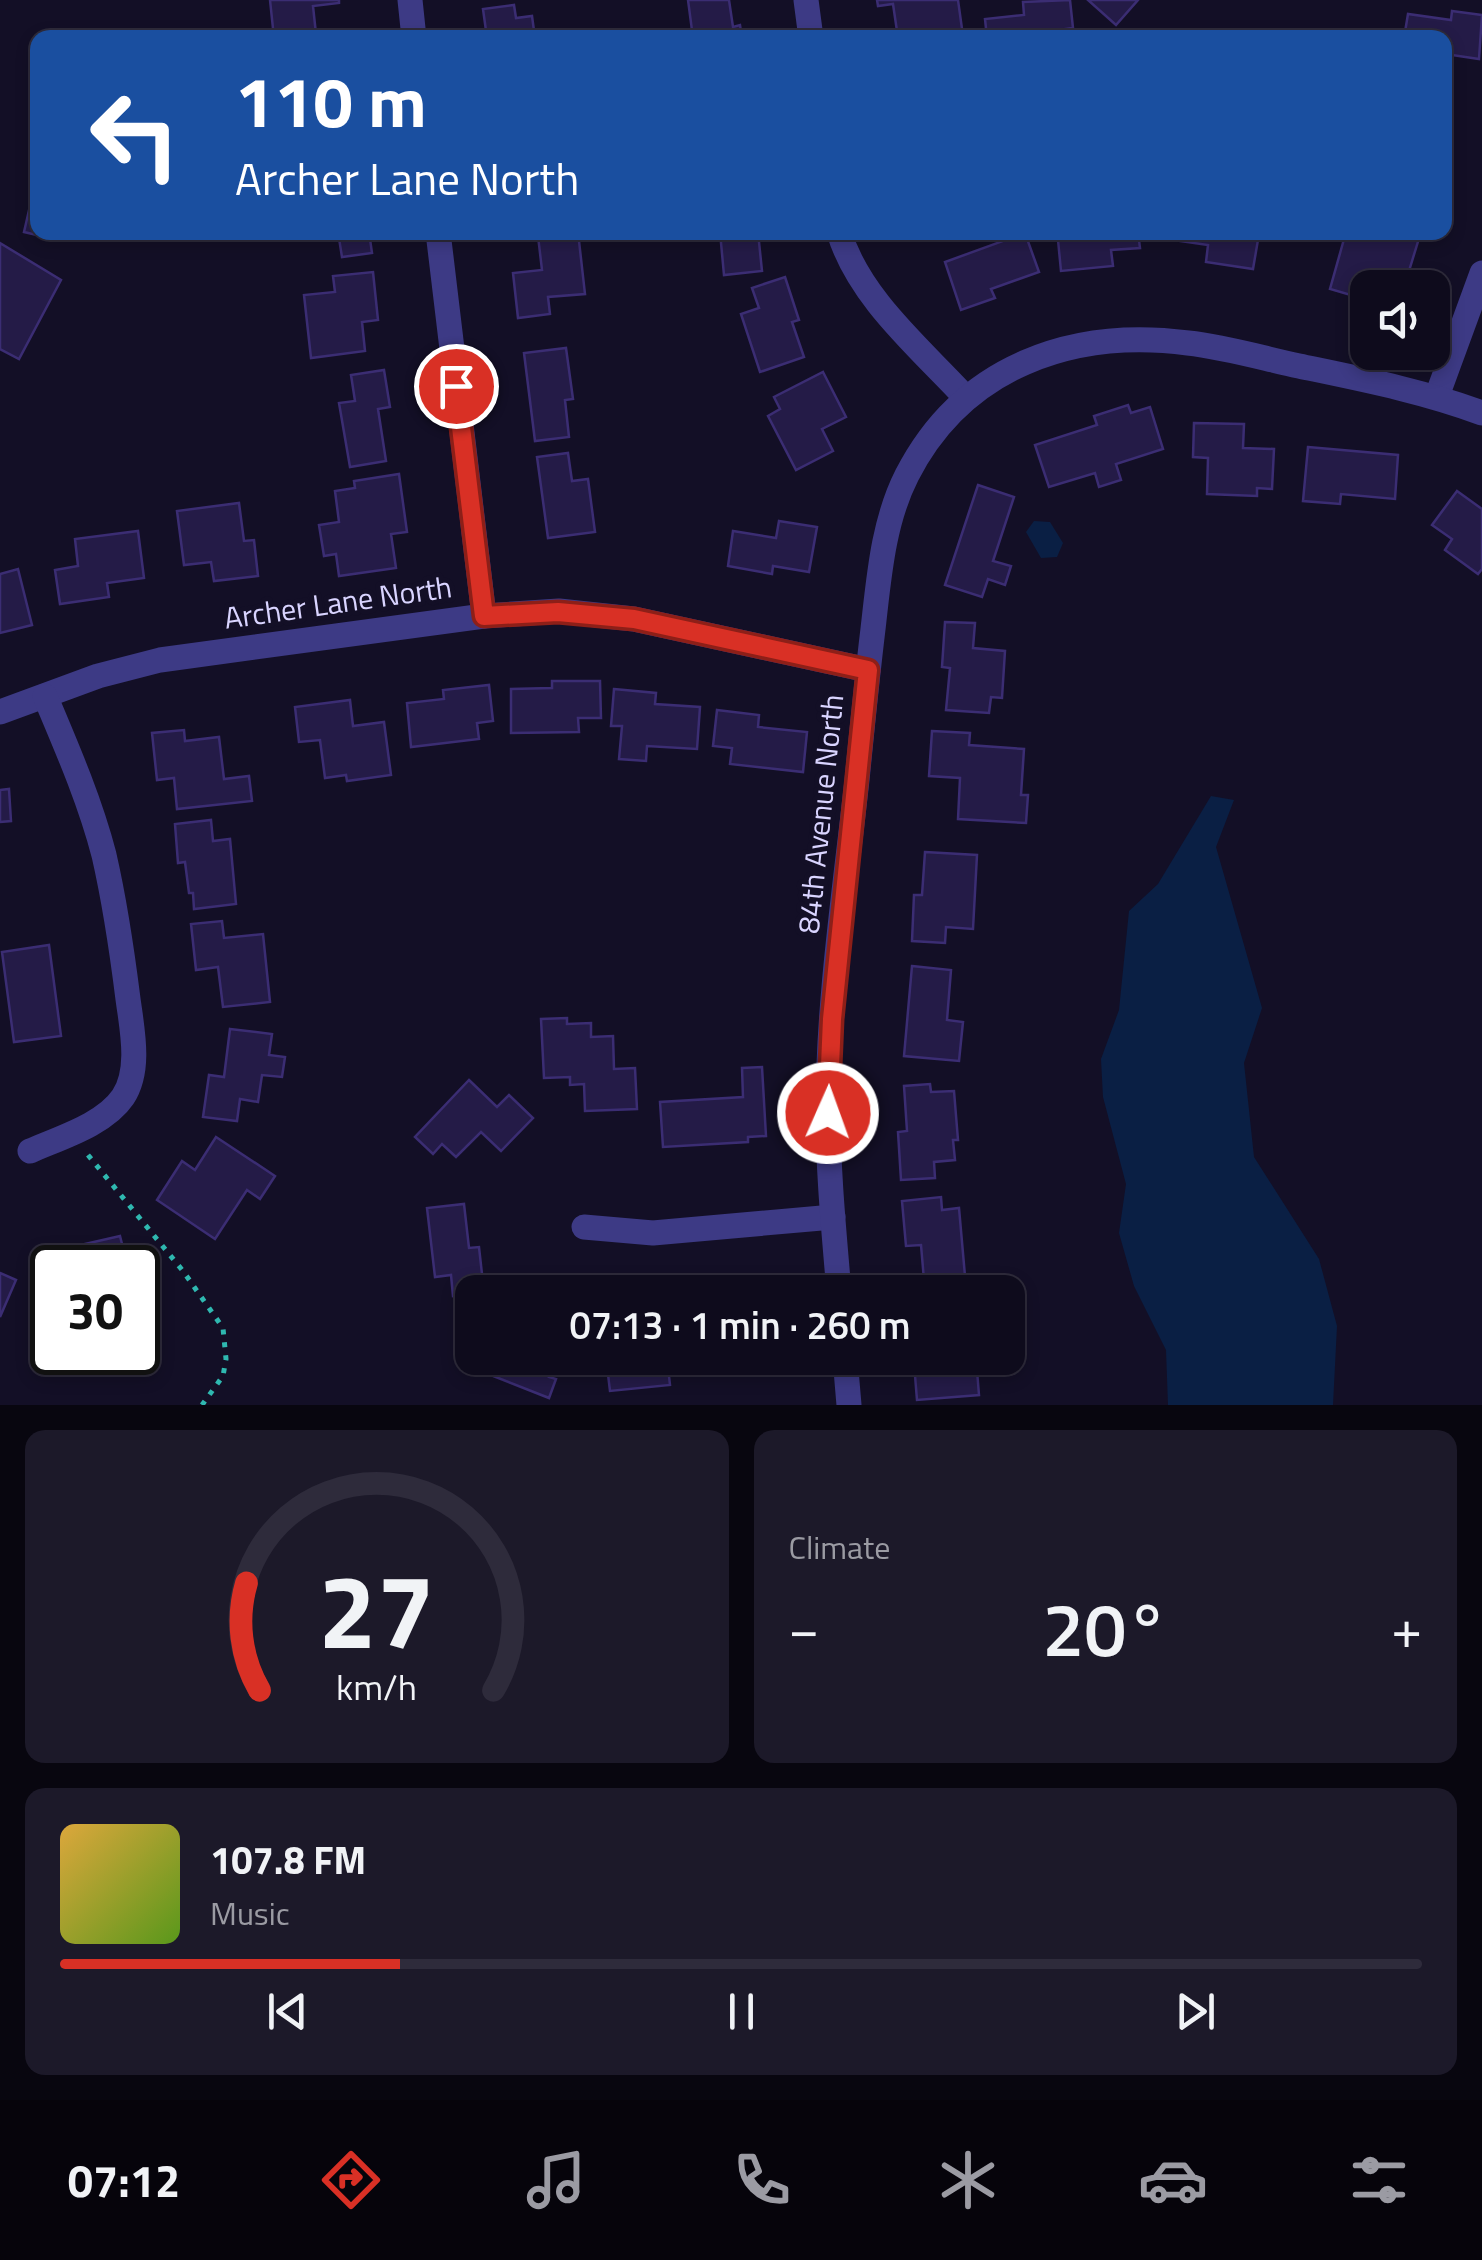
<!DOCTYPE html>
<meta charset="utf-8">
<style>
:root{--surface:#0e0b1c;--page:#1c1929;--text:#f1f3f6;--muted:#9b9ba3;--line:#2e2b3b;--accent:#d93025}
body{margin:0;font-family:"Titillium Web",sans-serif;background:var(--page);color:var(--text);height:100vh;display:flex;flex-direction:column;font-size:38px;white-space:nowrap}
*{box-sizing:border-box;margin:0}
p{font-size:32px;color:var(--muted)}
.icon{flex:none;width:55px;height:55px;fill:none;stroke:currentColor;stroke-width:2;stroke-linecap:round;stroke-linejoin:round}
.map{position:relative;height:1405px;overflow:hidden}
.sheet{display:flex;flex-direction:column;gap:25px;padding:25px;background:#08060f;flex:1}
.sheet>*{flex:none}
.hud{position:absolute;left:30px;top:30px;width:1422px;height:210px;border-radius:20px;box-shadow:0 5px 15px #0003,0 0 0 2px var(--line);background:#1a4fa0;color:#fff;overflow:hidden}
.fabs{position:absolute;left:1350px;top:270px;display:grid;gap:20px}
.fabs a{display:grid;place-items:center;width:100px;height:100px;border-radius:20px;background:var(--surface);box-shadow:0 5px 15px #0003,0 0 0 2px var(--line);font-size:50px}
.speed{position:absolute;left:30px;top:1245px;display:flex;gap:20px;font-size:50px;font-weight:700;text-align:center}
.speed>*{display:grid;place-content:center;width:130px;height:130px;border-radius:50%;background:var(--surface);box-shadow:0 5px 15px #0003,0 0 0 2px var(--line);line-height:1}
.speed .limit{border:5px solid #111;border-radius:15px;background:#fff;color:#111}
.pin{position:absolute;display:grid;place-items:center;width:85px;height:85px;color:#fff;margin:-42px;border:5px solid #fff;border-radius:50%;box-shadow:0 2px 10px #0007}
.me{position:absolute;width:110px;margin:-55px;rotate:2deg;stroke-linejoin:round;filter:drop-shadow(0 0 8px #0008)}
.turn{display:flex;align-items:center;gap:35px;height:210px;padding:0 40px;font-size:45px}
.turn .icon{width:130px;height:130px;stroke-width:2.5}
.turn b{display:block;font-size:70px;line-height:85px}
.big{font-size:75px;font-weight:600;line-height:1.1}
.sheet .tile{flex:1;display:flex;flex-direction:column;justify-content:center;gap:15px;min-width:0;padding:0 35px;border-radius:20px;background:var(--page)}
.sheet .dial{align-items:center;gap:0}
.dial svg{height:260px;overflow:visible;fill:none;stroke:var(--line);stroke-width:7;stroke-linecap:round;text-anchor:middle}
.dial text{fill:var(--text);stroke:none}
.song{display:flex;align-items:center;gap:30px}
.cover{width:120px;height:120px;border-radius:15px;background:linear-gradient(135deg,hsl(40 70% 55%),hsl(90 70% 35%))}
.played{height:10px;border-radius:5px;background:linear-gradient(90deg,var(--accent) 25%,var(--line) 25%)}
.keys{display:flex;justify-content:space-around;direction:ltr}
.heat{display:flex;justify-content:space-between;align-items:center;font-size:55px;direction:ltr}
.sheet .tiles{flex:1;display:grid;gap:25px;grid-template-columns:1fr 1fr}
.tile:last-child{grid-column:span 2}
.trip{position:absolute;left:455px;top:1275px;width:570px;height:100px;border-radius:20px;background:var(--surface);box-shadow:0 5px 15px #0003,0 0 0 2px var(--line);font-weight:600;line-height:100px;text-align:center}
.menu{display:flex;height:160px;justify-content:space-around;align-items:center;background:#06040b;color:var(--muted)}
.menu .icon{width:70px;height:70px}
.menu .on{color:var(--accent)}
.menu b{font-size:45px;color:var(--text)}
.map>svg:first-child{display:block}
.water{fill:#0a1f44}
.building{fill:#241b47;stroke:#3b2d73;stroke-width:2.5}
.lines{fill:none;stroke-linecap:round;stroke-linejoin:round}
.path{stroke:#2fb8b0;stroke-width:5;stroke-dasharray:5 8;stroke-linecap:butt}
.street{stroke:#3d3a85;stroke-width:25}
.route-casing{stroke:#8d1f18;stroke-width:25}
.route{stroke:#d93025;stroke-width:18}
.labels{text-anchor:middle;stroke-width:10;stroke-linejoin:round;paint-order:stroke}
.street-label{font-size:30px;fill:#d9d4ff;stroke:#130f26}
</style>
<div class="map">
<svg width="1482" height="1405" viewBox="0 0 1482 1405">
<rect width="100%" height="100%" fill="#130f26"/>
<g class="water">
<polygon points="1034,521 1050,522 1063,543 1057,557 1041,558 1026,532"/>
<polygon points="1211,796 1234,800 1216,847 1262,1008 1244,1063 1254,1157 1319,1259 1337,1326 1333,1405 1168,1405 1166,1350 1134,1286 1119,1233 1126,1184 1103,1097 1101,1059 1119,1010 1129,911 1158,884"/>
</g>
<g class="building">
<polygon points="270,0 339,0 339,3 313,6 316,34 274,38"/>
<polygon points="688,0 729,0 733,27 740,25 742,38 693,38"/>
<polygon points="877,0 958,0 963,36 898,38 893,4 878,6"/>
<polygon points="1070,0 1073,28 1050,31 1050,38 987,38 985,19 1024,15 1023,2"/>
<polygon points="1088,0 1138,0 1116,25"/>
<polygon points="514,5 516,18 532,16 535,38 487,38 483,9"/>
<polygon points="1452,11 1482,15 1479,59 1445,54 1445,38 1404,38 1408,14 1451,20"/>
<polygon points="38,171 38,232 56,232 54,239 24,232"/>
<polygon points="338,232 369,232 372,253 342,257"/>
<polygon points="578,232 585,294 548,297 550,314 518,318 513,273 542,270 538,236"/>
<polygon points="720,232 758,232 762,271 724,275"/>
<polygon points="1076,232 1138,232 1140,248 1111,250 1113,266 1061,271 1058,240 1077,239"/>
<polygon points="1174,232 1259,234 1253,269 1206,262 1208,245 1173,240"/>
<polygon points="1346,232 1363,232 1387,239 1389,232 1420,235 1405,284 1384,277 1381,288 1368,288 1368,300 1330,289"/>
<polygon points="1025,233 1039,272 991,289 995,298 961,310 945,262"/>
<polygon points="0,243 61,280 19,359 0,349"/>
<polygon points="373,272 378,320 362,322 365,351 311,358 304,295 335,292 333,276"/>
<polygon points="785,277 799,320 792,322 804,357 760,372 741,314 759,308 752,288"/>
<polygon points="566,348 573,399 565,400 569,437 535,441 524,353"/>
<polygon points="384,370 390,407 378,409 386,461 350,467 339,403 355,401 351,375"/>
<polygon points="823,372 846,417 822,429 833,451 796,470 768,416 780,409 774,397"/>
<polygon points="1128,405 1131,413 1150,407 1163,449 1116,464 1121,480 1099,487 1095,473 1049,487 1035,445 1097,425 1094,416"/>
<polygon points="1194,423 1244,424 1243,448 1274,449 1272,489 1257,488 1257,496 1207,494 1208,458 1193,457"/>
<polygon points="1308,447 1398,455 1395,499 1341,494 1340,504 1303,501"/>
<polygon points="568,453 572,481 588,479 595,532 548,538 537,457"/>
<polygon points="399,474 407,532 391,534 396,568 339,576 336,554 324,556 319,525 339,522 335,491 355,488 354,481"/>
<polygon points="978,485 1014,497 993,561 1011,566 1005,585 988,579 982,597 945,585"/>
<polygon points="1457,491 1482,509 1482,569 1478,574 1445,550 1452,539 1432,525"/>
<polygon points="239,503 244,541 254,540 258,576 214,581 211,562 184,565 177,511"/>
<polygon points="779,521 817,527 809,572 773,566 772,574 728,566 733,531 776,538"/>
<polygon points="138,531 144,578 107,583 109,597 60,604 55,570 78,566 75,539"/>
<polygon points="18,569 32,625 0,633 0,574"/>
<polygon points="945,622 975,623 973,648 1005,651 1002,698 991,697 989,713 946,710 950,668 942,667"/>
<polygon points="552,681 600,681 601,718 578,718 579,732 511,733 511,689 552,688"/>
<polygon points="489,685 493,721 477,723 479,739 411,747 407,703 444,699 443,690"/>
<polygon points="614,689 656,693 655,704 700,707 697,749 647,746 646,761 619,759 622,726 611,726"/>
<polygon points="350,700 353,726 384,722 391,775 347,781 346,775 325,778 320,740 299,742 295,707"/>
<polygon points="717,710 759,715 758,727 807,732 803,772 730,764 732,748 713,746"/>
<polygon points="184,730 185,741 219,737 224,779 249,776 252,801 177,809 174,778 157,780 152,733"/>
<polygon points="932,731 970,733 969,745 1024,749 1021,795 1028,795 1026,823 958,819 960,778 929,776"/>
<polygon points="9,789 11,821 0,822 0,790"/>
<polygon points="211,820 213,841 230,839 236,904 194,909 193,893 189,893 185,862 178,863 175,824"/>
<polygon points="925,852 977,855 973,929 946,927 945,943 912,941 914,895 922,895"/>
<polygon points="222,921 224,938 263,934 270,1002 223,1007 218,967 196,970 191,924"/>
<polygon points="49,945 61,1036 14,1042 2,952"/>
<polygon points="912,966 951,970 947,1020 963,1022 959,1061 904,1056"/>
<polygon points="567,1018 567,1024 591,1023 591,1037 613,1036 614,1069 635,1068 637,1109 585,1111 584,1084 570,1085 570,1077 544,1078 541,1019"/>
<polygon points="230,1029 272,1034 269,1055 285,1057 282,1077 262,1075 258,1102 240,1099 237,1121 203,1117 209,1075 224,1077"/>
<polygon points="762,1067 766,1136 748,1137 748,1142 663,1147 660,1102 743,1097 742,1068"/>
<polygon points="469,1080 497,1107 509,1095 533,1118 501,1151 481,1132 456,1157 442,1144 433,1154 415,1137"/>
<polygon points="930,1084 931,1092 954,1091 958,1140 953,1140 955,1160 934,1162 935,1178 901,1180 898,1132 907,1131 904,1086"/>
<polygon points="216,1137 275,1176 260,1199 247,1190 215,1239 157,1200 182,1161 195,1170"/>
<polygon points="941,1197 942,1210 959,1208 965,1276 924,1280 921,1245 906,1246 902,1201"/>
<polygon points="464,1204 469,1248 479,1247 484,1292 453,1296 451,1275 435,1277 427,1208"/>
<polygon points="120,1236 128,1268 77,1268 72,1247"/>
<polygon points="0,1273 16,1280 0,1317"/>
<polygon points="52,1282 52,1327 47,1328 42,1304 49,1303 44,1284"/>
<polygon points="483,1358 556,1358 549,1377 556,1379 549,1398 478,1370"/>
<polygon points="606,1358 667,1358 670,1385 610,1391"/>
<polygon points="717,1358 739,1358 740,1366 718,1368"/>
<polygon points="931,1358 976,1358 979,1395 917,1400 914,1363 931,1361"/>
</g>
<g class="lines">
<polyline class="path" points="88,1155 183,1271 223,1328 226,1359 223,1376 202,1405"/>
<g class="street">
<polyline points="410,0 414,38"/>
<polyline points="806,0 811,38"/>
<polyline points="438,232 484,616"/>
<path d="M 839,232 C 859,298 920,348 966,398"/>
<polyline points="1437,396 1482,273"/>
<polyline points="0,712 98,676 160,660 484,616 559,611 634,619 868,670"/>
<path d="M 30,1151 C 59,1138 104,1125 123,1097 C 141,1070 132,1029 128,999 C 122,951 115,903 104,855 C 90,801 67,748 45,696"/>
<polyline points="584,1227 653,1233 833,1217"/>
<path d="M 839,1292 C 834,1232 828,1172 828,1111 C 828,1001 845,889 857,780 C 862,729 867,679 873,629 C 879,577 883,522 907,475 C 963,366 1072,328 1188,343 C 1225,347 1262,358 1299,366 C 1361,379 1423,391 1482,413"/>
<polyline points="845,1358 849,1405"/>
</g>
</g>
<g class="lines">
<defs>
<polyline id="route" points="456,386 484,616 558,612 634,619 868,670 832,1019 828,1113"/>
</defs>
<use href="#route" class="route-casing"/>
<use href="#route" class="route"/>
</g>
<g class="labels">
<g class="street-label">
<text transform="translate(338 603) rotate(-8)" y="10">Archer Lane North</text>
<text transform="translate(821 814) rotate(-84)" y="10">84th Avenue North</text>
</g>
</g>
</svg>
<div class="fabs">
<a><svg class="icon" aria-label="sound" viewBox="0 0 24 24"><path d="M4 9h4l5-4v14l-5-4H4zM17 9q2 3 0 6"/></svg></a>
</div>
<div class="speed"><div class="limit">30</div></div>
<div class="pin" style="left:456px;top:386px;background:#d93025"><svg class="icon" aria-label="arrive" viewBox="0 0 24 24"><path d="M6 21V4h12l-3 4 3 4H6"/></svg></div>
<svg class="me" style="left:828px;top:1113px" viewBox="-20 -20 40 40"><circle r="17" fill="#d93025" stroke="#fff" stroke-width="3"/><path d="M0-11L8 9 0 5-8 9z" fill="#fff"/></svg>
<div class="trip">07:13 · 1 min · 260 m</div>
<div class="hud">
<div class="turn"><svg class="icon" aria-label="left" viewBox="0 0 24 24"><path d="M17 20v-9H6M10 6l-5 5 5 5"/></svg><div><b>110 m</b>Archer Lane North</div></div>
</div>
</div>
<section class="sheet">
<div class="tiles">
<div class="tile dial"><svg viewBox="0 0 100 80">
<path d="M14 69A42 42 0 1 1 86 69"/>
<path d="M14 69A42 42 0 0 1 10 36" stroke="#d93025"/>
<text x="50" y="56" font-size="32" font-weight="700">27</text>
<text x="50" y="72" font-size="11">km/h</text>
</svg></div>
<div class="tile"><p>Climate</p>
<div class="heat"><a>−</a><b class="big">20°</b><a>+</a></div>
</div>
<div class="tile">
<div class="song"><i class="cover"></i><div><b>107.8 FM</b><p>Music</p></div></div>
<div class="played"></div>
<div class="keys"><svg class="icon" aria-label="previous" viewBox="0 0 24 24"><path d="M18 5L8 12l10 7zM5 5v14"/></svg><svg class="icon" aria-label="pause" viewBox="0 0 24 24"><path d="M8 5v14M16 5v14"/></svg><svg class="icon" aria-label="next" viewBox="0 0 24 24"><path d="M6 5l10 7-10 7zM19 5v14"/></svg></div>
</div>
</div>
</section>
<nav class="menu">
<b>07:12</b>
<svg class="icon on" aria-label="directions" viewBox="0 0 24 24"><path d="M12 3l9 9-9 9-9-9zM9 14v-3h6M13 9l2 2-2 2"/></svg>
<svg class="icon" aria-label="music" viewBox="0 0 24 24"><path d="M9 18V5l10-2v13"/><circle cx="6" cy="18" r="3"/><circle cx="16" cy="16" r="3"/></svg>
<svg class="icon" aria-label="phone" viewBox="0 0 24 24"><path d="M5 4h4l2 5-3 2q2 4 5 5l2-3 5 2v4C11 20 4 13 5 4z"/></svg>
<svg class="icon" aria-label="climate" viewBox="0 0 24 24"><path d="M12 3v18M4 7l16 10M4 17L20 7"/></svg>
<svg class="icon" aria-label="car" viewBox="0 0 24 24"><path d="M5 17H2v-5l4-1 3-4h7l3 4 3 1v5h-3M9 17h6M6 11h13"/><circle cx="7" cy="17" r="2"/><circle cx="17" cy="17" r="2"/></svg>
<svg class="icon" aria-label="filters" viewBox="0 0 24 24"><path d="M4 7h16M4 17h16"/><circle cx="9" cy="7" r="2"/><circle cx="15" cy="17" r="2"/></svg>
</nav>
